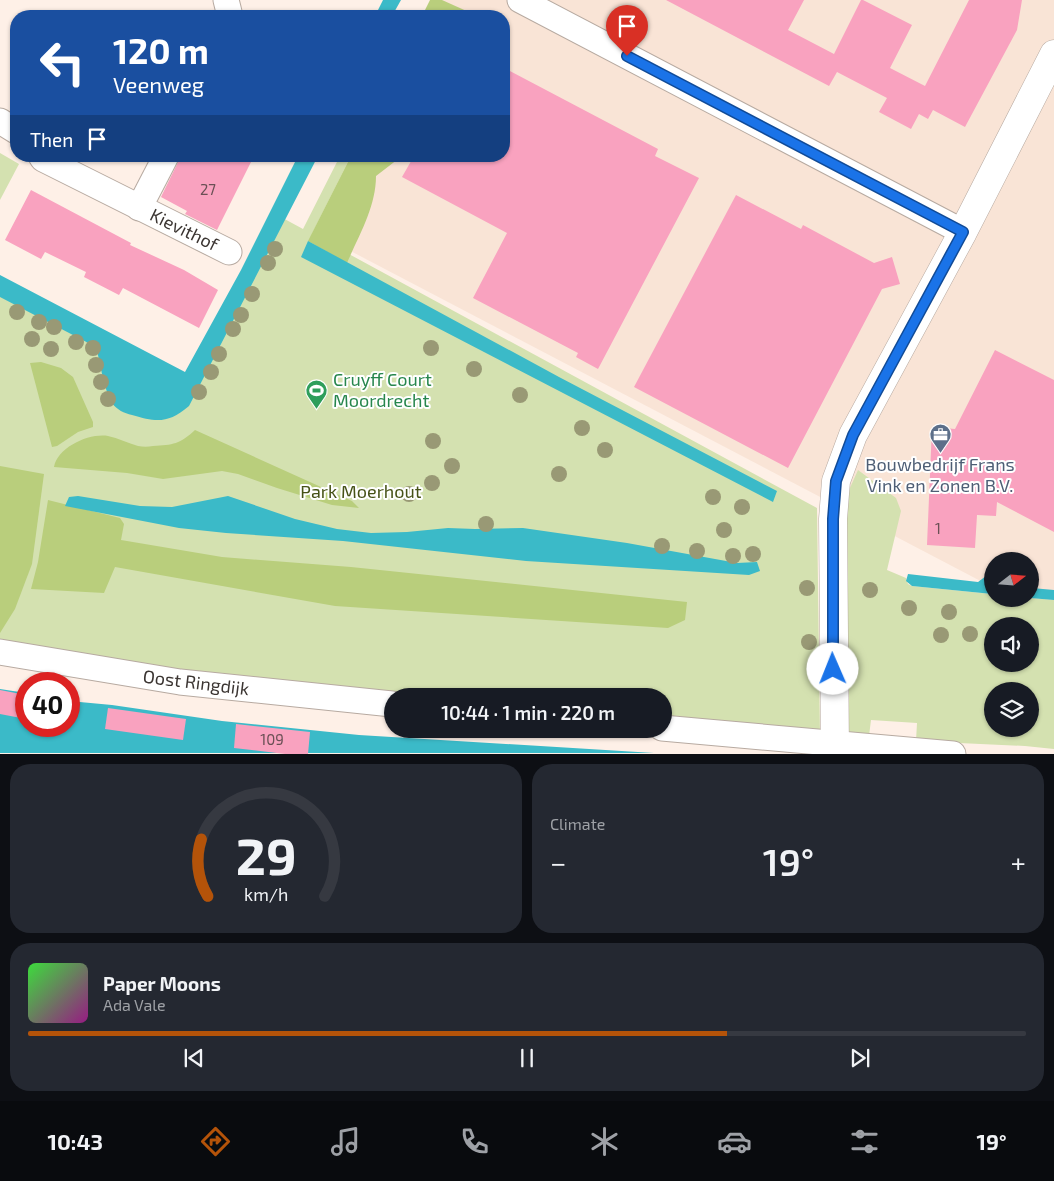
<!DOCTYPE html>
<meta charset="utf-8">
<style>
:root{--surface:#171b24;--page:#242831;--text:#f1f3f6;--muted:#9ea1a6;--line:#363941;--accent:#b45309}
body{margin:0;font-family:"Exo 2",sans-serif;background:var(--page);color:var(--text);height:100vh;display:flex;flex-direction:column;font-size:19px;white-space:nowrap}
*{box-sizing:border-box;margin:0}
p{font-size:16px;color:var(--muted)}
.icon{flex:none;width:28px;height:28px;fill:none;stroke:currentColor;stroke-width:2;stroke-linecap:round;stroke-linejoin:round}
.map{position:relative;height:754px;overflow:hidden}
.drawer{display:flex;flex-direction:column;gap:10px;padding:10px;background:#0d0f14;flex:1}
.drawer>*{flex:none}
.banner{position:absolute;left:10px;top:10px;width:500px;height:152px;border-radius:20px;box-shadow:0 1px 4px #0004;background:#1a4fa0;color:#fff;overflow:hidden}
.needle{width:32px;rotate:73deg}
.tools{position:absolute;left:984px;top:552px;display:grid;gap:10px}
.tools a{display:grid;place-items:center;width:55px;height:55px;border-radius:50%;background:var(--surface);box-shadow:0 1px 4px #0004;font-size:25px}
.speed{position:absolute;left:15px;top:672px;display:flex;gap:10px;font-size:25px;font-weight:700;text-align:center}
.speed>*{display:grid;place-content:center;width:65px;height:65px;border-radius:50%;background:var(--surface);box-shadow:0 1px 4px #0004;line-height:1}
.speed .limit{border:8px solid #d22;background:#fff;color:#111}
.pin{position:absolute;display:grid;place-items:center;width:42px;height:42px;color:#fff;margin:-51px -21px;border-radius:50% 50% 50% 0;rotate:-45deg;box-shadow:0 0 5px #0007}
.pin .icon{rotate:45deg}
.me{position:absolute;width:55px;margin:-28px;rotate:359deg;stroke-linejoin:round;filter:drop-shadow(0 0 4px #0008)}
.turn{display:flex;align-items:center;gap:18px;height:105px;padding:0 20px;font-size:22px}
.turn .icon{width:65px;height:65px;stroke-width:2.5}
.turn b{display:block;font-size:35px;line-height:42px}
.then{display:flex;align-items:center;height:48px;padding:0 20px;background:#0003;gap:10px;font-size:19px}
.big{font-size:38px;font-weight:600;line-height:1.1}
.drawer .card{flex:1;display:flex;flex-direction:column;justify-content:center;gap:8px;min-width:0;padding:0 18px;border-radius:20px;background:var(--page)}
.drawer .dial{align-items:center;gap:0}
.dial svg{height:130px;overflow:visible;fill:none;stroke:var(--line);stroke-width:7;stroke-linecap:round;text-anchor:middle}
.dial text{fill:var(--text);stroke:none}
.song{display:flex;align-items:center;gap:15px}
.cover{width:60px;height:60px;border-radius:8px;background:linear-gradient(135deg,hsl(120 70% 55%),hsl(310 70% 35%))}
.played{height:5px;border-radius:2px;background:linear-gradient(90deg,var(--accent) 70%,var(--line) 70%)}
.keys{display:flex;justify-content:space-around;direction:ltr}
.heat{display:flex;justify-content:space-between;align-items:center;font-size:28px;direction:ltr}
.drawer .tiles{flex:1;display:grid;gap:10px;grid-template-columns:1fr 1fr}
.card:last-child{grid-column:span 2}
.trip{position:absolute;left:384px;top:688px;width:288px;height:50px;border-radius:25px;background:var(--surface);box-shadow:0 1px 4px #0004;font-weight:600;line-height:50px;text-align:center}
.dock{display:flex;height:80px;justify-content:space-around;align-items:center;background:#090b0e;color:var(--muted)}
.dock .icon{width:35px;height:35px}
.dock .active{color:var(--accent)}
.dock b{font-size:22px;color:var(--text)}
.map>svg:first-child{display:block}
.built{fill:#f9e4d6}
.green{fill:#d4e1b0;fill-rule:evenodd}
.forest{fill:#b9ce7c}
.water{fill:#3bbac8}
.building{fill:#f9a2bf}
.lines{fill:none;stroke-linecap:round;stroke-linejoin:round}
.minor-casing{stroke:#b7aaa1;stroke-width:27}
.tertiary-casing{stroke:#b7aaa1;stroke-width:29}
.minor{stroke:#fff;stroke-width:25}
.tertiary{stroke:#fff;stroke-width:28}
.tree{fill:#999975}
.route-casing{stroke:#114b97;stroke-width:12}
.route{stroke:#1a73e8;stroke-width:9}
.labels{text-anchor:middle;stroke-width:4;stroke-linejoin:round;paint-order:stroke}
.number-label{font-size:15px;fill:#6a5055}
.street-label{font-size:18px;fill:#3b3532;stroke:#fff}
.leisure-label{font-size:18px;fill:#27864d;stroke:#fff;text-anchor:start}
.service-label{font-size:18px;fill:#4e5e75;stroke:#fff}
.park-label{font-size:18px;fill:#465217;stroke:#fff}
</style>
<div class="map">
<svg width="1054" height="754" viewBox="0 0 1054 754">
<rect width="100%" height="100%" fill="#fef0e7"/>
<polygon class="built" points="440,0 1054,0 1054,620 1030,599 1030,561 992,561 992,587 320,235 360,156 504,156 504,16 431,16"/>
<g class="green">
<polygon points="0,153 19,164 0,200"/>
<polygon points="340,156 351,156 312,234 817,508 820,736 663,723 662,696 407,696 0,648 0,291 187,389 279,216 303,229"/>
<path d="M 858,470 L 896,498 L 901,511 L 887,570 L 906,578 L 908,584 L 912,586 L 992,594 L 992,599 L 1030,598 L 1054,600 L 1054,749 L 1025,746 L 916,741 L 917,723 L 871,720 L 869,736 L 852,734 L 848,730 L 840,510 ZM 992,626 L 1030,626 L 1030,664 L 992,664 ZM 992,691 L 1030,691 L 1030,729 L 992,729 Z"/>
</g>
<g class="forest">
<polygon points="430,0 442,0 471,13 470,16 422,16"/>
<path d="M 351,156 L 402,156 L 376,176 C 376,207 359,235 347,263 L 308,241 Z"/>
<polygon points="41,362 61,368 73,377 93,422 93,427 78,432 57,446 52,447 30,363"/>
<path d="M 195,430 L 352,501 L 359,508 L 332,505 L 277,488 L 238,474 L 222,471 L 163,479 L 127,473 L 54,467 C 58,447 89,433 108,436 C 118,438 128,443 138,446 C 143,447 148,447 153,446 C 173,445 180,444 195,430 Z"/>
<polygon points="0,466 44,474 32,564 15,609 0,633"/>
<polygon points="48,500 120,518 124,524 121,540 222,557 351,567 687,602 685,620 668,628 335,606 115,567 104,593 31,589 38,562"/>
</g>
<g class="water">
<polygon points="383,0 401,0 392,16 375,16"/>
<path d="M 298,156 L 318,156 L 189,406 C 168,424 156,422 132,415 C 124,413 117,410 112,403 C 103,387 101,365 96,347 L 0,297 L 0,275 L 185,372 L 241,270 Z"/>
<polygon points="308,241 559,377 777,491 773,502 301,257"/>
<polygon points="78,496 140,506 172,507 228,496 295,519 337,529 371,533 407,532 448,528 475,529 523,528 627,543 737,563 757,562 760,571 749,575 526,561 343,541 226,533 179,528 65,506 69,497"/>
<polygon points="990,573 992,573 992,594 912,586 906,581 908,574 978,582"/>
<polygon points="1030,586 1032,588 1054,590 1054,600 1030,598"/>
<polygon points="0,689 26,693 26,726 69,726 69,701 112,705 222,721 359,735 654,753 0,753"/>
</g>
<g class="building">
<polygon points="666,0 804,0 788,30 834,54 861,0 863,0 912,25 890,68 925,86 969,0 1022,0 1017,30 965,127 933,110 928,119 919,114 911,129 879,112 887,98 837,72 829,86"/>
<polygon points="504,68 658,149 655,156 699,178 598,369 576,357 578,353 473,298 507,233 402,177 414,156 504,156"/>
<polygon points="181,156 254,156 217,230 185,214 187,211 161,197"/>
<polygon points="31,190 131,243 130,245 184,270 218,290 199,328 123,288 119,295 84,277 86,272 45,252 41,259 5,240"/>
<polygon points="736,195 801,229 803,225 874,263 892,257 900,284 882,289 788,468 634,387"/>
<polygon points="995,350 1054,380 1054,532 997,502 996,516 977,515 975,548 927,545 932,427 955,429"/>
<polygon points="0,690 26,695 26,719 0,714"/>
<polygon points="108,708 186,719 183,740 105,729"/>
<polygon points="236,724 310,732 308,754 285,754 234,748"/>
</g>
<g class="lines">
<defs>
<g id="minor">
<polyline points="226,0 230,16"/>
<polyline points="520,0 963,232"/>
<polyline points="0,121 16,131"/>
<polyline points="41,156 43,159 229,252"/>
<polyline points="139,208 166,156"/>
<polyline points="0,652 180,682 392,704"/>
<polyline points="662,728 953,754"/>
</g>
<polyline id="tertiary" points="835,754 833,519 836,481 853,435 963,232 1054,54"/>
</defs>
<use href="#minor" class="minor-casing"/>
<use href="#tertiary" class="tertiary-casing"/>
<use href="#minor" class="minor"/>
<use href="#tertiary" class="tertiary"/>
</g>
<g class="tree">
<circle cx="275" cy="249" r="8"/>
<circle cx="268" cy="263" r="8"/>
<circle cx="252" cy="294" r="8"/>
<circle cx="17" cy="312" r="8"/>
<circle cx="241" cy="315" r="8"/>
<circle cx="39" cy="322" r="8"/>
<circle cx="54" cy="327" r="8"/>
<circle cx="233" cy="329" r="8"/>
<circle cx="32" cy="339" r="8"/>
<circle cx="76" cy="342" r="8"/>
<circle cx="93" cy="348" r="8"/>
<circle cx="431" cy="348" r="8"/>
<circle cx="51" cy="349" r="8"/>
<circle cx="219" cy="354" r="8"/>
<circle cx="96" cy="365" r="8"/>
<circle cx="474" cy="369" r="8"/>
<circle cx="211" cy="372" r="8"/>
<circle cx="101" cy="382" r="8"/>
<circle cx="199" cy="392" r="8"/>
<circle cx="520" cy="395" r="8"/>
<circle cx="108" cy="399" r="8"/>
<circle cx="582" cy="428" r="8"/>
<circle cx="433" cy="441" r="8"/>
<circle cx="605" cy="450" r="8"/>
<circle cx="452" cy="466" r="8"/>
<circle cx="559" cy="474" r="8"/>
<circle cx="432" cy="483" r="8"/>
<circle cx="409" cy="494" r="8"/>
<circle cx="713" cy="497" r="8"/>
<circle cx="742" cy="507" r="8"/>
<circle cx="486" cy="524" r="8"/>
<circle cx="724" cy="530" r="8"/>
<circle cx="662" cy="546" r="8"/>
<circle cx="697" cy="551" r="8"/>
<circle cx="753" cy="554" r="8"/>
<circle cx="733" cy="556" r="8"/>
<circle cx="807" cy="588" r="8"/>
<circle cx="870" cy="590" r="8"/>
<circle cx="909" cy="608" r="8"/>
<circle cx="949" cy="612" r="8"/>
<circle cx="970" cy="634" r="8"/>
<circle cx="941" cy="635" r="8"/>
<circle cx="809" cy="642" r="8"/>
</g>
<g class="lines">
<defs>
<polyline id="route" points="627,56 963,232 853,435 836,481 833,519 833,669"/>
</defs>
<use href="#route" class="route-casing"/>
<use href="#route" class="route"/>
</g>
<defs>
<symbol id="stadium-pin" viewBox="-11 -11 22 30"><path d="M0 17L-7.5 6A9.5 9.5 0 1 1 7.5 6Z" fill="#2e9e5b" stroke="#fff"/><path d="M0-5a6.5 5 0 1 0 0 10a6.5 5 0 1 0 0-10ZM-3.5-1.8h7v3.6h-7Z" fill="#fff"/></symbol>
<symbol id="office-pin" viewBox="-11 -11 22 30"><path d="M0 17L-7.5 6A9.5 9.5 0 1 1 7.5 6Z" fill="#5c6f8a" stroke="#fff"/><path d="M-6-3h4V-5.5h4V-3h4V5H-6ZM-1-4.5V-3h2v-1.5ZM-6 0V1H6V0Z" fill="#fff"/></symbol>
</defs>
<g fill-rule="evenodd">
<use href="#stadium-pin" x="304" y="378" width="25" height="34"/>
<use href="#office-pin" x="928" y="422" width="25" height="34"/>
</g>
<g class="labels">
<g class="number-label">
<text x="208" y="195">27</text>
<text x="938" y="534">1</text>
<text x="272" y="745">109</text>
</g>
<g class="street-label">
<text transform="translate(184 230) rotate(26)" y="6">Kievithof</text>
<text transform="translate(196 683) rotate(7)" y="6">Oost Ringdijk</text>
</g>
<g class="leisure-label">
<text x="333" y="386">Cruyff Court<tspan x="333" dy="21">Moordrecht</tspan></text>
</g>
<g class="service-label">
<text x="940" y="471">Bouwbedrijf Frans<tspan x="940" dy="21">Vink en Zonen B.V.</tspan></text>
</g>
<g class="park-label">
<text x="361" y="498">Park Moerhout</text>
</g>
</g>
</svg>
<div class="tools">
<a><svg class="needle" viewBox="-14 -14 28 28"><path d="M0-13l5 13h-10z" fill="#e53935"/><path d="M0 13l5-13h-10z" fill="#9ea1a6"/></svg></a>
<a><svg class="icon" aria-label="sound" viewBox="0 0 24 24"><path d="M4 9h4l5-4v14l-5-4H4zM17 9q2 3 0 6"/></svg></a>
<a><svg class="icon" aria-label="layers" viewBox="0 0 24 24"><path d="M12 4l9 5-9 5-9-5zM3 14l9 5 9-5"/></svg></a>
</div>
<div class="speed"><div class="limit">40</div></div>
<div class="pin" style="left:627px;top:56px;background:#d93025"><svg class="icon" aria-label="arrive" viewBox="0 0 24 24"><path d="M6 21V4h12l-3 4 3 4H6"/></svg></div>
<svg class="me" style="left:833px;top:669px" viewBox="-20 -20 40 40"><circle r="19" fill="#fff"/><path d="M0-13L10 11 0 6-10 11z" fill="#1a73e8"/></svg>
<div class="trip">10:44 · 1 min · 220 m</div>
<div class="banner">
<div class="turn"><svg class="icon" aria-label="left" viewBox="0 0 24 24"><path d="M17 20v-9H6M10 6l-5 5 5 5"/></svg><div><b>120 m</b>Veenweg</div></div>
<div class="then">Then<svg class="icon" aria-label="arrive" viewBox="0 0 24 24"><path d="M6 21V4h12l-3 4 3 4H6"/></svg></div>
</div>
</div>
<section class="drawer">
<div class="tiles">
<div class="card dial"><svg viewBox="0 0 100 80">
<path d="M14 69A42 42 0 1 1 86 69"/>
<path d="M14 69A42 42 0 0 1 10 34" stroke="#b45309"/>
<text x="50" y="56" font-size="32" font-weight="700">29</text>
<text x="50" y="72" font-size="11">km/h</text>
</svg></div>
<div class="card"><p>Climate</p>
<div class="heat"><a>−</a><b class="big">19°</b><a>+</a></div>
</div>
<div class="card">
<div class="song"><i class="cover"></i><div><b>Paper Moons</b><p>Ada Vale</p></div></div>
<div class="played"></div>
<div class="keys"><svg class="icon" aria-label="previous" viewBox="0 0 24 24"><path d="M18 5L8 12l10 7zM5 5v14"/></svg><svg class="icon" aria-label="pause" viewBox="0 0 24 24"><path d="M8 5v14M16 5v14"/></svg><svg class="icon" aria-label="next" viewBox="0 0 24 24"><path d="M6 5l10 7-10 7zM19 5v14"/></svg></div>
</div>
</div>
</section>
<nav class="dock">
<b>10:43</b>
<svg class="icon active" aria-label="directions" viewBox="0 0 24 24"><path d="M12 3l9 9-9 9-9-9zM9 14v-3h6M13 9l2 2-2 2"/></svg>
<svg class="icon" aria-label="music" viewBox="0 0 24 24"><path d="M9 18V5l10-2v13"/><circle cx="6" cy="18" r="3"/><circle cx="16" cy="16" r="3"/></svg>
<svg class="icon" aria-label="phone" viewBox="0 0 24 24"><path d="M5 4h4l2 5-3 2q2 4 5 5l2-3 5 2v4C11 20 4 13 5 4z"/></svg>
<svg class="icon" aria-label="climate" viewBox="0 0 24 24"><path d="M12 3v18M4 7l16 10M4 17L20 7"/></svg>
<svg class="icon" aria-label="car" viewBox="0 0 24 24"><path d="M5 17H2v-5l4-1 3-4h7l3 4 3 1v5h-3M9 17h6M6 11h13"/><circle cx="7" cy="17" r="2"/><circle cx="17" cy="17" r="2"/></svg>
<svg class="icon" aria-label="filters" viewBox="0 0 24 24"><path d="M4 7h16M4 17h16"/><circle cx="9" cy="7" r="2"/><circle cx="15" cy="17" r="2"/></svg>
<b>19°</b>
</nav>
